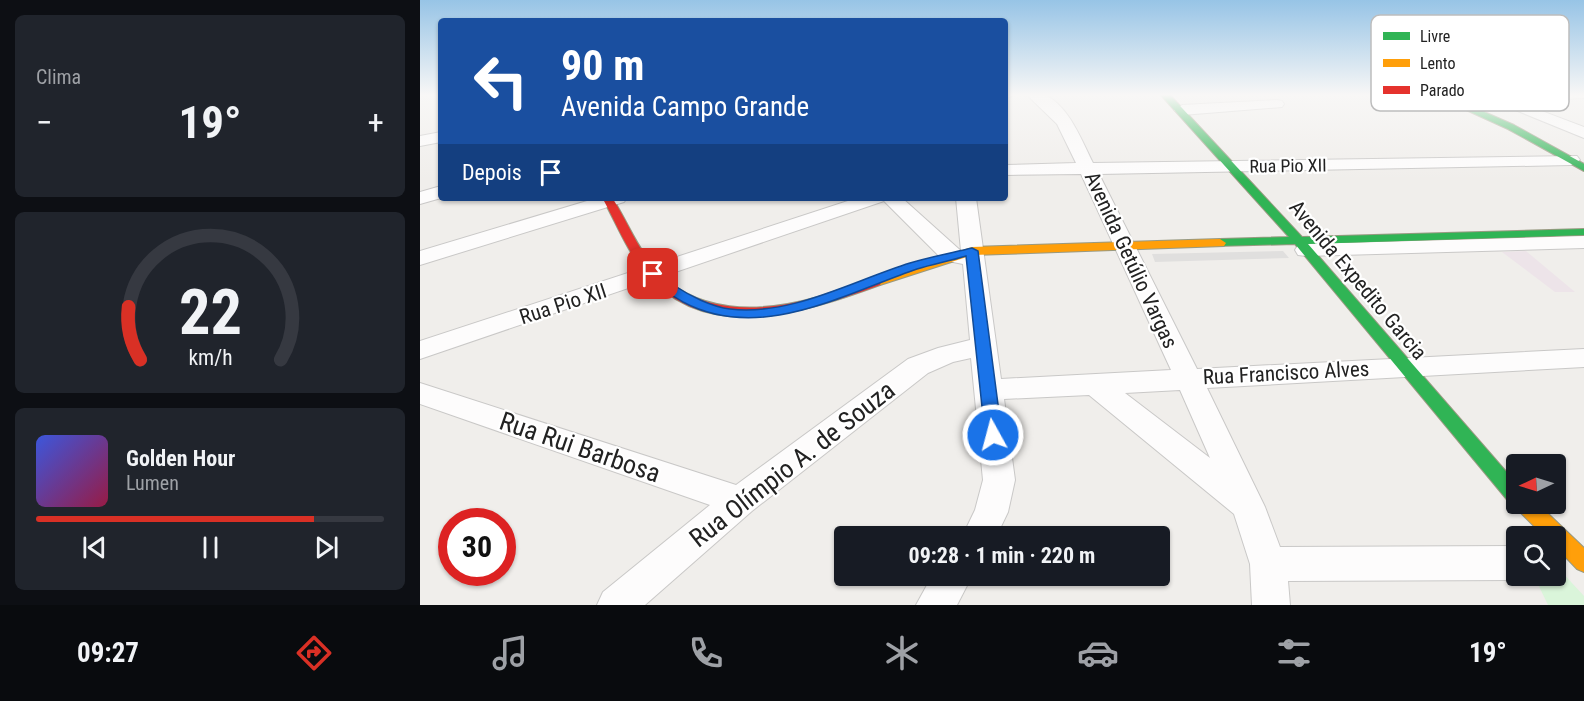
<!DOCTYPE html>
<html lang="pt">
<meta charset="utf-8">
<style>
:root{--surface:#171b24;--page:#20242c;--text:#f1f3f6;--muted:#9ea1a6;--line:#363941;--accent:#d93025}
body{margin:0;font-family:"Roboto Condensed",sans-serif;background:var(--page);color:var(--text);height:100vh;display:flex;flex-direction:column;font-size:22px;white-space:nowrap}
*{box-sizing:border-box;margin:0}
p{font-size:20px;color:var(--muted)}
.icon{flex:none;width:33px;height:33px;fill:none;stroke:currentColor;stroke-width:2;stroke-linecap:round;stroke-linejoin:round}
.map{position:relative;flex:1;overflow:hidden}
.sheet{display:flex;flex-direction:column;gap:15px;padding:15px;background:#0d0f14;width:420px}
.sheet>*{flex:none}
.banner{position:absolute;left:18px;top:18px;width:570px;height:183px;border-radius:6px;box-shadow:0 2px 4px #0004;background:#1a4fa0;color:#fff;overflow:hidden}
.needle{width:39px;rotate:266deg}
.buttons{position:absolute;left:1086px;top:454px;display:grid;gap:12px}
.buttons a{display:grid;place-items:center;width:60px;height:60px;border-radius:6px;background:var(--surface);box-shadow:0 2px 4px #0004;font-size:30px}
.speed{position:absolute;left:18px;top:508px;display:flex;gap:12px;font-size:30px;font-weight:700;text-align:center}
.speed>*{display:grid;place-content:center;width:78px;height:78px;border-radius:50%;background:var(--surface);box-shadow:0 2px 4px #0004;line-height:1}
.speed .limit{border:9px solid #d22;background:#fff;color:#111}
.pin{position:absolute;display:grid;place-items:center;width:51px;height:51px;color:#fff;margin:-26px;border-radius:12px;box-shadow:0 3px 9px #0006}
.me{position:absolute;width:66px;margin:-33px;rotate:353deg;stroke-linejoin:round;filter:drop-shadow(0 0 4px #0008)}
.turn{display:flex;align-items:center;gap:21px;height:126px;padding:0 24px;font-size:27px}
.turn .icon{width:78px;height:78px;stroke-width:2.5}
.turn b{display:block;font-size:42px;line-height:51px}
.then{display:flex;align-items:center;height:57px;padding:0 24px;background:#0003;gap:12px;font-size:22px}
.big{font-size:45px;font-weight:700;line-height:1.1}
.sheet .widget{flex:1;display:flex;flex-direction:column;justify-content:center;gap:9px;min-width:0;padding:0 21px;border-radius:9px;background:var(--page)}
.sheet .dial{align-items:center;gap:0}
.dial svg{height:156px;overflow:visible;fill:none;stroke:var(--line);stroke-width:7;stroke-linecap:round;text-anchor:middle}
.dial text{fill:var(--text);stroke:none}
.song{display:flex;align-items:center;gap:18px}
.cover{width:72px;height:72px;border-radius:9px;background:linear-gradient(135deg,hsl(230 70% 55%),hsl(340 70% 35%))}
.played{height:6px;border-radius:3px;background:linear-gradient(90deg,var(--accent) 80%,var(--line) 80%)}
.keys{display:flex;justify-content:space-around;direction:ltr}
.heat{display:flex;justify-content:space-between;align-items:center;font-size:33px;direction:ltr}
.trip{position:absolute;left:414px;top:526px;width:336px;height:60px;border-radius:6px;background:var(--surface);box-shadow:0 2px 4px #0004;font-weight:700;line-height:60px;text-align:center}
.tabs{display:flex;height:96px;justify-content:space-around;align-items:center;background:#090b0e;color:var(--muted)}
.tabs .icon{width:42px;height:42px}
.tabs .active{color:var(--accent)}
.tabs b{font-size:27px;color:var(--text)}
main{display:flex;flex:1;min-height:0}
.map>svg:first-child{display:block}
.industrial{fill:#ede4e9}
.park{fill:#daf5da}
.parking{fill:#e0dfde}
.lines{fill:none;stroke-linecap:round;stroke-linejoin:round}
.lane-casing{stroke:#c9c8c7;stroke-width:2}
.street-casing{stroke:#c9c8c7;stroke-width:2}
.fast-casing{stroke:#999a82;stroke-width:2}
.slow-casing{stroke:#999a82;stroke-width:2}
.jam-casing{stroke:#999a82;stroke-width:2}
.lane{fill:#fdfcfc;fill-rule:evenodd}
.street{fill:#fdfcfc;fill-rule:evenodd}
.fast{fill:#30b455;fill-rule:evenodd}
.slow{fill:#ff9f0a;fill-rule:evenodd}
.jam{fill:#e5322d;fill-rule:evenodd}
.route{fill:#1a73e8;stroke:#114b97;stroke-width:1.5}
.labels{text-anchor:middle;stroke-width:4.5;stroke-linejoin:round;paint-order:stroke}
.far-street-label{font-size:18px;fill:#222;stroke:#fff}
.street-label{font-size:21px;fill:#222;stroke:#fff}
.near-street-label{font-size:26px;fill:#222;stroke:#fff}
.key{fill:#fff;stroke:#bdbdbd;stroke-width:1.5}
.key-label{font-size:16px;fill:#222}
</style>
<main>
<section class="sheet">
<div class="widget"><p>Clima</p>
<div class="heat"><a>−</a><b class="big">19°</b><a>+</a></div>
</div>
<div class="widget dial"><svg viewBox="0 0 100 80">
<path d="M14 69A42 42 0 1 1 86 69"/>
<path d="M14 69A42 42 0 0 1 8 42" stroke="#d93025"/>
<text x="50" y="56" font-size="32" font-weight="700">22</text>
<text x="50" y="72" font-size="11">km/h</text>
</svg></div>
<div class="widget">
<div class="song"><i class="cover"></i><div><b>Golden Hour</b><p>Lumen</p></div></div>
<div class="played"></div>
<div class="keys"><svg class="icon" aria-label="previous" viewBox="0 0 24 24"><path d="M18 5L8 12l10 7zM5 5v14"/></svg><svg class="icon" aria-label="pause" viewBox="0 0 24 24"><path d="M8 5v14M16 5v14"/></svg><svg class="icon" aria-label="next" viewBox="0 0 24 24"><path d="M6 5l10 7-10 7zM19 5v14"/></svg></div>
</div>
</section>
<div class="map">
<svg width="1164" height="605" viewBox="0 0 1164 605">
<rect width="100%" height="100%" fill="#f0eeeb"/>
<polygon class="industrial" points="1106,251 1155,292 1135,292 1082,252"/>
<polygon class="park" points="1136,569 1139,569 1164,596 1164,605 1128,605 1114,576 1136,576"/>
<polygon class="parking" points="863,251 869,258 735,262 732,254"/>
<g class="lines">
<defs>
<polygon id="lane" points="1164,94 1164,98 1080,102 1076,100 1080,98"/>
<g id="street">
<polygon points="585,94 596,94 585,99"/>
<path d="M 606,94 C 612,94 620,93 625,95 C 649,106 662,141 673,163 L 1157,156 L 1160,160 L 1151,165 L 679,174 L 777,369 L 1164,349 L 1164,367 L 787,388 L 845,507 L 860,547 L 1096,546 L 1096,576 L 1106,576 L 1096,580 L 868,581 L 870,605 L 832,605 L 830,564 L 814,514 L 669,395 L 584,399 L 595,480 L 588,512 L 576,537 L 542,537 L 555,510 L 563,480 L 551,358 L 533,362 L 508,373 L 332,511 L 225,605 L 177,605 L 183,592 L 290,505 L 0,404 L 0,383 L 316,485 L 488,359 L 518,348 L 550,340 L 543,264 L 523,260 L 464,201 L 0,359 L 0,341 L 437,198 L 482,198 L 541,251 L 536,198 L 556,198 L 581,379 L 751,370 L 661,174 L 585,175 L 585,165 L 656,163 L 637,124 ZM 760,390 L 790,458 L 705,393 Z"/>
<polygon points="1056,94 1077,94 1164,127 1164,138"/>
<polygon points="857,100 862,101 864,104 862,107 762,115 754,110 762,105"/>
<polygon points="21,132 21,142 0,146 0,136"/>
<polygon points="21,186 21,198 0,204 0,192"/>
<polygon points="177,198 207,198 204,202 0,265 0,251"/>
<polygon points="1164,236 1164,248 886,256 878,255 875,250 878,245 886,244"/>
<polygon points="512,576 552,576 537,605 496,605"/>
</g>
<g id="fast">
<polygon points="740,94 749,94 882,237 1164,229 1164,235 888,244 1096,483 1096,504 1089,502 875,244 796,246 794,243 800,239 869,237"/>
<polygon points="1011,94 1023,94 1094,125 1164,164 1164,171 1088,129"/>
</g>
<g id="slow">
<polygon points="800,239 806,243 804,246 553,255 460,285 450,285 449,282 450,279 552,247"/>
<polygon points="1096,502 1096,504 1118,504 1164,548 1164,572 1157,569 1136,547 1136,537 1125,537 1098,510 1096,504"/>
</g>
<path id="jam" d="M 185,199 L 193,199 C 207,221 216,245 233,266 C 274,316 341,313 398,297 C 417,291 436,283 455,278 L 461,282 L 460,285 C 386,312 285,346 225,272 C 207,251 197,225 184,201 Z"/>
</defs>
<use href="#lane" class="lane-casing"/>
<use href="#street" class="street-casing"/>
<use href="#fast" class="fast-casing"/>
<use href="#slow" class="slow-casing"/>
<use href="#jam" class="jam-casing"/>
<use href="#lane" class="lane"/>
<use href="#street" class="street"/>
<use href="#fast" class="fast"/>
<use href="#slow" class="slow"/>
<use href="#jam" class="jam"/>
</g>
<linearGradient id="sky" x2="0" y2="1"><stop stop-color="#97c4e6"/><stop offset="0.53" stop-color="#f8f7f6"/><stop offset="1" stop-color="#f8f7f6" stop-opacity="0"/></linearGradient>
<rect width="1164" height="179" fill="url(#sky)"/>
<path class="route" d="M 552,248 L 558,251 L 582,435 L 579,440 L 567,440 L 565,435 L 546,256 C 530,261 513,264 497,269 C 424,294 340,343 263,302 C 250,294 236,287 227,274 L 233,271 C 242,273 248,281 255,286 C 270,296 292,307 310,309 C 372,316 432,281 490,263 C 510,257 531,253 552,248 Z"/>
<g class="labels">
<g class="far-street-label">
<text transform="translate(868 166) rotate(-1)" y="6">Rua Pio XII</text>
</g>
<g class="street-label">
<text transform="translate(711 260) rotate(65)" y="7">Avenida Getúlio Vargas</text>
<text transform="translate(938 280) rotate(50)" y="7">Avenida Expedito Garcia</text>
<text transform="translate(143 304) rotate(-18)" y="7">Rua Pio XII</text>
<text transform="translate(866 373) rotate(-3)" y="7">Rua Francisco Alves</text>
</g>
<g class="near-street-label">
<text transform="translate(160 447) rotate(19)" y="9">Rua Rui Barbosa</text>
<text transform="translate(372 464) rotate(-38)" y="9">Rua Olímpio A. de Souza</text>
</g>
</g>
<rect x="951" y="15" width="198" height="96" rx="9" class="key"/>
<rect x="963" y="32" width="27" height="8" fill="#30b455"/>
<rect x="963" y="59" width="27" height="8" fill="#ff9f0a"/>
<rect x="963" y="86" width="27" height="8" fill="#e5322d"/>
<g class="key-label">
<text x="1000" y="42">Livre</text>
<text x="1000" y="69">Lento</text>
<text x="1000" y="96">Parado</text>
</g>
</svg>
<div class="buttons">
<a><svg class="needle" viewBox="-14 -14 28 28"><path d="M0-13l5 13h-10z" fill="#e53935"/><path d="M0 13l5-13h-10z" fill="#9ea1a6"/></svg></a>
<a><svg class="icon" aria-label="search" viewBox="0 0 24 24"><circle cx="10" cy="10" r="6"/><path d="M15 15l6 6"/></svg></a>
</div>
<div class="speed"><div class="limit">30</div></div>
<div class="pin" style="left:233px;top:274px;background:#d93025"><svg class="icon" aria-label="arrive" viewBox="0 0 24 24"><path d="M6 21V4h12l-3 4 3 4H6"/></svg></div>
<svg class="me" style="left:573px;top:435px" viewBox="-20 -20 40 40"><circle r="17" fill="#1a73e8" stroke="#fff" stroke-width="3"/><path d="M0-11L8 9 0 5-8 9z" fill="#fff"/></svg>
<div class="trip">09:28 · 1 min · 220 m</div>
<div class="banner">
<div class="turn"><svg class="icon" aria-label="left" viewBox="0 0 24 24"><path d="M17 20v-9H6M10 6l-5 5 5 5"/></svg><div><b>90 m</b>Avenida Campo Grande</div></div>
<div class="then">Depois<svg class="icon" aria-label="arrive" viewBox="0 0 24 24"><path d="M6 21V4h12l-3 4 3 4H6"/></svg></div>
</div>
</div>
</main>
<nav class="tabs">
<b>09:27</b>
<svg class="icon active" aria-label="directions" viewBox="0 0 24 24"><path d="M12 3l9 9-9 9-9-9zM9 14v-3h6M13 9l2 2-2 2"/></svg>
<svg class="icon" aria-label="music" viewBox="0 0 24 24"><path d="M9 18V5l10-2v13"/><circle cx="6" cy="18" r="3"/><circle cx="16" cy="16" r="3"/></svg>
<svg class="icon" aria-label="phone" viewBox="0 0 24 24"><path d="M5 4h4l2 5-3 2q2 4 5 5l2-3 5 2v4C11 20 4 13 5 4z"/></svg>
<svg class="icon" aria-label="climate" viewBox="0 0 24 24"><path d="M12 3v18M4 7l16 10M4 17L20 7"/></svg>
<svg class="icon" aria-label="car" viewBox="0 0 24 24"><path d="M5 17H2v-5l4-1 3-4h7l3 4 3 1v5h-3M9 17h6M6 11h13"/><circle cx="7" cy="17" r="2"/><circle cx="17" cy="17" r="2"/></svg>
<svg class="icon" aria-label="filters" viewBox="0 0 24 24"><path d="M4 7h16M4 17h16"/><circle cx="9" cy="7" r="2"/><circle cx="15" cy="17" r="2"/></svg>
<b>19°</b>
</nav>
